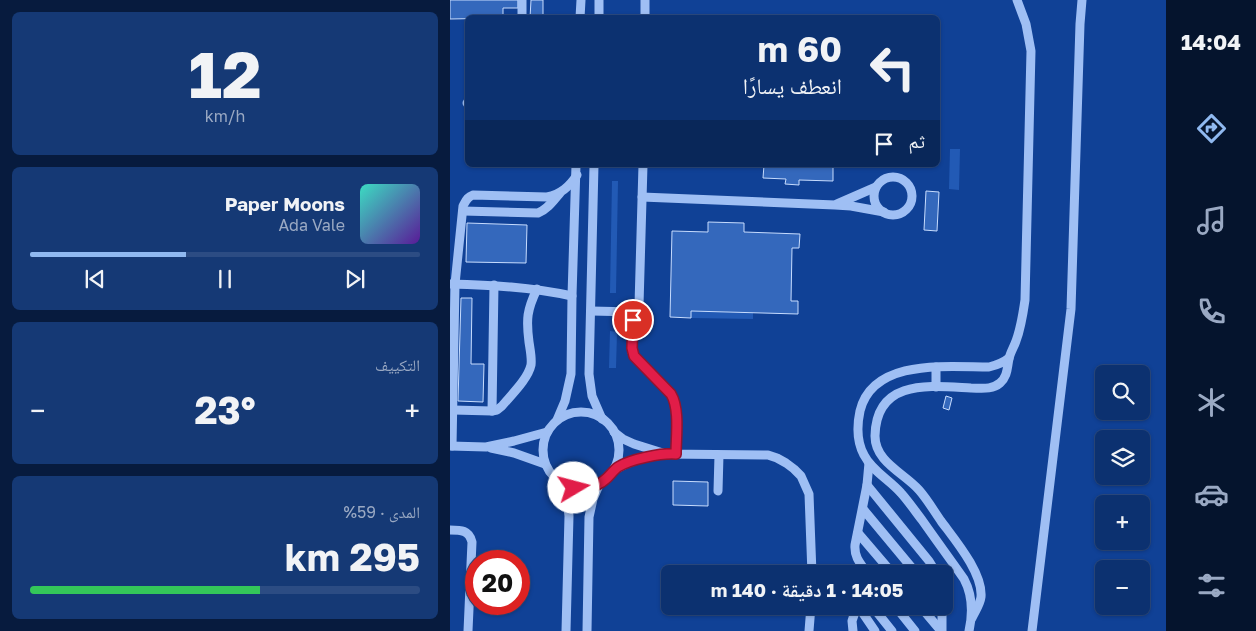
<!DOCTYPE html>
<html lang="ar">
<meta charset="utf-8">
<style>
:root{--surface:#0c3170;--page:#153975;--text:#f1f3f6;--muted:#9aa9c3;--line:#2c4c83;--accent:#90b9f0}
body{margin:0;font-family:"Golos Text","Noto Naskh Arabic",sans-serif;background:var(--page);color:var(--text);direction:rtl;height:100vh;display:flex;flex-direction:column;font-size:19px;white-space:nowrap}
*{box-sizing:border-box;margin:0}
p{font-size:16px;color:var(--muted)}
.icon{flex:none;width:28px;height:28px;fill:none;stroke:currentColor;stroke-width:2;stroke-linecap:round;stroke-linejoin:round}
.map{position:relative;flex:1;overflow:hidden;direction:ltr}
.details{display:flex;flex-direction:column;gap:12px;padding:12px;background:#071b3e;width:450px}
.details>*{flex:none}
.hud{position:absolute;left:15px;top:15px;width:475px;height:152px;border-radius:8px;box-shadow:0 1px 4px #0004,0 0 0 1px var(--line);direction:rtl;background:#0c3170;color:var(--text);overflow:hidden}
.buttons{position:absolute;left:645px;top:365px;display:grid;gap:10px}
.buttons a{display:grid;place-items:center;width:55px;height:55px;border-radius:8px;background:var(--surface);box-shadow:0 1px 4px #0004,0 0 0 1px var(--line);font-size:25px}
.speed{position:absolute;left:15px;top:550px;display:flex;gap:10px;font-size:25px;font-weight:700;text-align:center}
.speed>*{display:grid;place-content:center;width:65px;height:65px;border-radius:50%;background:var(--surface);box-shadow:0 1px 4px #0004,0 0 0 1px var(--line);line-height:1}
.speed .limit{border:8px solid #d22;background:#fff;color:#111}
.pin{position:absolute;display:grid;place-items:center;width:42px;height:42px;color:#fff;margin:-21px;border:2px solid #fff;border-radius:50%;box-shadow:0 1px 5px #0007}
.me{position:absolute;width:55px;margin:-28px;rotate:82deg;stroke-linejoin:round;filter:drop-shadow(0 0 4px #0008)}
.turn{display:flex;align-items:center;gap:18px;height:105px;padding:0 15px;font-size:22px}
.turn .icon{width:65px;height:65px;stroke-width:2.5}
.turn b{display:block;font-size:35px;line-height:42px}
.then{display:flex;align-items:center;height:48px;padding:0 15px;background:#0003;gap:10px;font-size:19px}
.big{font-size:38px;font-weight:700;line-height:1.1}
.details .widget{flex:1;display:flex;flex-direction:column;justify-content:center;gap:8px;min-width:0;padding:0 18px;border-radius:8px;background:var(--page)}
.details .dial{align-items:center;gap:0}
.dial b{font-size:65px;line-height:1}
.song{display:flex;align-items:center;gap:15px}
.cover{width:60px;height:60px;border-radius:8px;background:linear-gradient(135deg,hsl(170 70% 55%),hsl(270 70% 35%))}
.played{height:5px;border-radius:2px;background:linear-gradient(90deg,var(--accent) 40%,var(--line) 40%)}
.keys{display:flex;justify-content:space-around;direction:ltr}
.heat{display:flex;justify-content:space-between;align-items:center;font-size:28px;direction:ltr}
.charge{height:8px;border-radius:4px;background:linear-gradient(90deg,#34c759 59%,var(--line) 0)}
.trip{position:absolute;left:211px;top:565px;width:292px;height:50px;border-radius:8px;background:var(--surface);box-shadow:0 1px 4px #0004,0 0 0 1px var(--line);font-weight:700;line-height:50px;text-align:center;direction:rtl}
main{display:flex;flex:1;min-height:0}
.tabs{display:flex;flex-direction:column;width:90px;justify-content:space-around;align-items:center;background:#05142d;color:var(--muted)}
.tabs .icon{width:35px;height:35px}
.tabs .selected{color:var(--accent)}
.tabs b{font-size:22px;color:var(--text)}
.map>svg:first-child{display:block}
.green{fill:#225ab5}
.building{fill:#3468bc;stroke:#c7dcfe}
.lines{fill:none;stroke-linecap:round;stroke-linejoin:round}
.minor{stroke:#9fbff4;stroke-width:9}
.route-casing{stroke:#92132f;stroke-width:12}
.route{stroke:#e11d48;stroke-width:9}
</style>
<main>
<nav class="tabs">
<b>14:04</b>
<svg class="icon selected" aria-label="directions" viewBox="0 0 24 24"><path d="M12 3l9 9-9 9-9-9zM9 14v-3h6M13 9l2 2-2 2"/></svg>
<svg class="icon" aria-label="music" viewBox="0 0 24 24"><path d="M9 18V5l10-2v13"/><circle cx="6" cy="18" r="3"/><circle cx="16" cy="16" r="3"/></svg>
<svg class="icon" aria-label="phone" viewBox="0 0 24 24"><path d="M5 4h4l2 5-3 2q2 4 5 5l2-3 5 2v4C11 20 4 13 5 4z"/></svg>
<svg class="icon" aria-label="climate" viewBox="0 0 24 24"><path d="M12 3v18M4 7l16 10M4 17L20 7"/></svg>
<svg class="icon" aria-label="car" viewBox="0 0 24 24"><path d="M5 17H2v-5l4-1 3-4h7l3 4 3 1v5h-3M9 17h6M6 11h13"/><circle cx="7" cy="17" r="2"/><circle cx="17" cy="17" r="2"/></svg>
<svg class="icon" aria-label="filters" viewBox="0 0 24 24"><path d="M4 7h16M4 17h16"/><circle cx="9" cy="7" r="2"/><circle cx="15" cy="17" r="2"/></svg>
</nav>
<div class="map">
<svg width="716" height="631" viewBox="0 0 716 631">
<rect width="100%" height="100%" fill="#104196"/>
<g class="green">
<polygon points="500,149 510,149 509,190 499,189"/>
<polygon points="162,181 168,181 166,293 160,293"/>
<polygon points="241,311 303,313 303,319 241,318"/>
<polygon points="160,331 167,332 166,368 159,368"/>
</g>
<g class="building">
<polygon points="0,0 68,0 68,8 53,8 53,18 0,19"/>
<polygon points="81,0 93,0 93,18 80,18"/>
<polygon points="314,165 383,165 383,181 349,180 349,185 335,184 336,179 313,178"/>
<polygon points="476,191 489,192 487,231 474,230"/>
<polygon points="258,222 294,223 294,232 350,234 349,248 342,248 341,301 348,301 348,314 241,311 241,318 220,317 222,231 258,232"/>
<polygon points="17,223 77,225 76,263 16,262"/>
<polygon points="11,298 22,298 21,364 34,364 33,402 8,401"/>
<polygon points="496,396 502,398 499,410 493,408"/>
<polygon points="223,481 258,482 258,506 223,505"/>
</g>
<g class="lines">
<g class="minor">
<polyline points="72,18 72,0"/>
<polyline points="130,18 131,0"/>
<polyline points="149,18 149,0"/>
<polyline points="195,18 195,0"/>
<polyline points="17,103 18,103"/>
<polyline points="144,165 139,374 142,396 152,419"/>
<path d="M 193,165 L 189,305 L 183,317 L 182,348 L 182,352 L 186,359 L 221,394 C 230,409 226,436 226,454"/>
<circle cx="443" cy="196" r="19"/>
<polyline points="192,197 385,205 401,206 434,212"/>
<polyline points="387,204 426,187"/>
<path d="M 13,211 L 88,213 C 98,209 104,200 110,193"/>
<path d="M 0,284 C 41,285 81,287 122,296"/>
<polyline points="141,311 185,312"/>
<polyline points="486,387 486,367"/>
<path d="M 3,410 L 42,411 L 47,410 L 52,406 C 61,395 78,379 81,365 C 82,358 80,349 79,342 C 76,319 77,310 87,289"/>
<polyline points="42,411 44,285"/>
<circle cx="131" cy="450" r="38"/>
<polyline points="107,420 115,401 121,374 122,296 126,165"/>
<polyline points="164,432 173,439 184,444 216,454 318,455 327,458 336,463 344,469 351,476 359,494 362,574"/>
<polyline points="0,446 36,447 64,441 97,432"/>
<path d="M 2,446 L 5,284 L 13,206 C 16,201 17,197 23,195 L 97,197 C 111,194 119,187 127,175"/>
<polyline points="41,448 64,453 95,464"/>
<path d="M 162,472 C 177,461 195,458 213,454"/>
<polyline points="111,483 117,499 119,516 116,631"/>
<polyline points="417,485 479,561 487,574"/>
<polyline points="268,491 269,455"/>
<polyline points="413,509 467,574"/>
<path d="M 0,530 C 11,530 19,530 22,542 L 18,631"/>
<polyline points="408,533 443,574"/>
<path d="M 418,574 C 411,564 404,558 405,545 L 417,485 L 419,463"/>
<polyline points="408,606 425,631"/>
<polyline points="422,606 442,631"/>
<polyline points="445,606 465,631"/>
<polyline points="470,606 491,631"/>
<path d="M 522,618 C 525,611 530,605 531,597 C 533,573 505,540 491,521 C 484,511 477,499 469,490 C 454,473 425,462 425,436 C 426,378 481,386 521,388 C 531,388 542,390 550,383 C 558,376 557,367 559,359 C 560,353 564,347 566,341 C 571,328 573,314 575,300 L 581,51 L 576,24 L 567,0"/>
<polyline points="137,631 139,517 143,499 150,483"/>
<polyline points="359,631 361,606"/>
<polyline points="403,631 402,621 407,606"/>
<polyline points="492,631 492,606"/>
<path d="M 519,631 C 523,613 523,596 514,579 C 500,559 486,540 472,520 C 465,511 459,502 451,493 C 440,480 422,471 414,455 C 407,442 407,425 410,411 C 423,358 498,367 539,367 C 547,365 553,363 559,358"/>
<polyline points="582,631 621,309 630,24 632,0"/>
</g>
</g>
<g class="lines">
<defs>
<path id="route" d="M 124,488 C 136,489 148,487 157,478 C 161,474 164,470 168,467 C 181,459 211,453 226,454 C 226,437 230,409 221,394 L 184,356 L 182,348 L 183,320"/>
</defs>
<use href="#route" class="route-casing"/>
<use href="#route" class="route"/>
</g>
</svg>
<div class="buttons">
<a><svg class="icon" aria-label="search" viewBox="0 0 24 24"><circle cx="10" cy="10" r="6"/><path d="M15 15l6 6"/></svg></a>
<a><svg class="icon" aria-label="layers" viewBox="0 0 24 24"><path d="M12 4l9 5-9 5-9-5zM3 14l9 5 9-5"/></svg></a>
<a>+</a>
<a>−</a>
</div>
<div class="speed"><div class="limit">20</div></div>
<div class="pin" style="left:183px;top:320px;background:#d93025"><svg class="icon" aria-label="arrive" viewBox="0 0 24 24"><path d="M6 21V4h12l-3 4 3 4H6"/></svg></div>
<svg class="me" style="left:124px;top:488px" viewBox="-20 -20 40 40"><circle r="19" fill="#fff"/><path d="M0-13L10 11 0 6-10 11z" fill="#e11d48"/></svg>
<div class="trip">14:05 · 1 دقيقة · 140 m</div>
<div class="hud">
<div class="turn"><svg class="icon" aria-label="left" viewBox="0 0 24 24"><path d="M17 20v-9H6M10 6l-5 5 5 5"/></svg><div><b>60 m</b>انعطف يسارًا</div></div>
<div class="then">ثم<svg class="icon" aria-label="arrive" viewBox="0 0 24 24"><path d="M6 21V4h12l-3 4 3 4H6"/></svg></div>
</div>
</div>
<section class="details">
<div class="widget dial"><b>12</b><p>km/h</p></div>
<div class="widget">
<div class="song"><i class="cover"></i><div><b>Paper Moons</b><p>Ada Vale</p></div></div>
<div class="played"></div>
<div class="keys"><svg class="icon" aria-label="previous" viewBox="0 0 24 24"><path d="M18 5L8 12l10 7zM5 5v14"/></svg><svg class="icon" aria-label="pause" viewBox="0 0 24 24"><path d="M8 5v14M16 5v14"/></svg><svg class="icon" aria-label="next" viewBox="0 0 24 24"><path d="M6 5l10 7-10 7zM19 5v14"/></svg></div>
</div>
<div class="widget"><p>التكييف</p>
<div class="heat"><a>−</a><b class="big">23°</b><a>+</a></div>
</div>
<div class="widget"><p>المدى · 59%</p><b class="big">295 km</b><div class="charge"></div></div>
</section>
</main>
